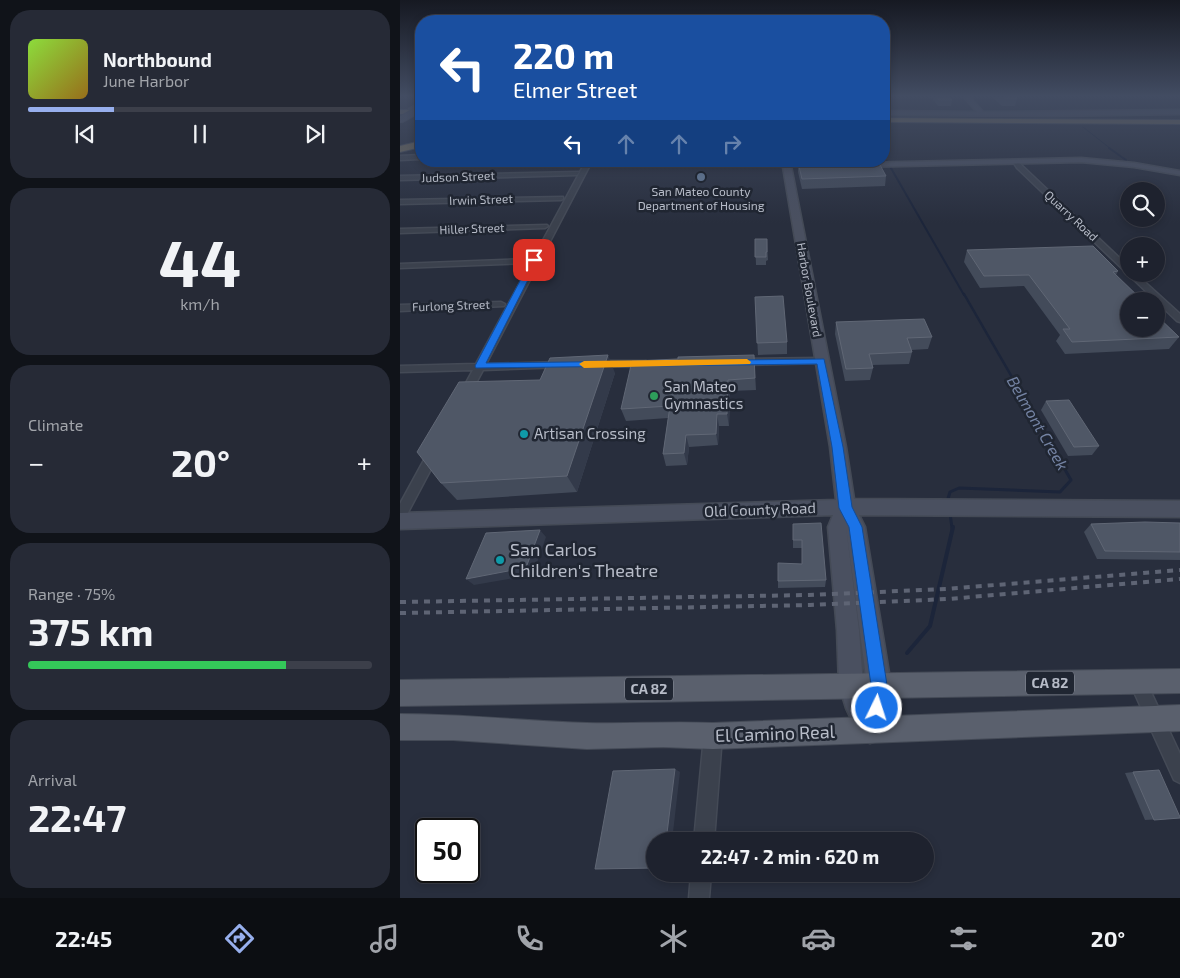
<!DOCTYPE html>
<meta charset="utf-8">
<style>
:root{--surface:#1e222e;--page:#262a36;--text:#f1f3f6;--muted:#a1a4aa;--line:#3c3f4a;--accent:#97afed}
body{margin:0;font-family:"Exo 2",sans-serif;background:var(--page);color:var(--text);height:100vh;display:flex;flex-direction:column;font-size:19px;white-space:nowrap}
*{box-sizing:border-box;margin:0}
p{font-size:16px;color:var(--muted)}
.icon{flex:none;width:28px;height:28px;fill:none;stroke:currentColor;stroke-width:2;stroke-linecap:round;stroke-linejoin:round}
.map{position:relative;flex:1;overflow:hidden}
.sheet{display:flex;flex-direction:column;gap:10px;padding:10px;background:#101319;width:400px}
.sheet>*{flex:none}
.hud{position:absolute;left:15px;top:15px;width:475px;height:152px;border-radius:20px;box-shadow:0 2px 8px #0003,0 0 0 1px var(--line);background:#1a4fa0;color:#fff;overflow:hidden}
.controls{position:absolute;left:720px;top:182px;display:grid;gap:10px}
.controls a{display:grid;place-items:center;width:45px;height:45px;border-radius:50%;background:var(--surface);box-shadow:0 2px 8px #0003,0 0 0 1px var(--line);font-size:25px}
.speed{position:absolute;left:15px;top:818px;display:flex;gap:10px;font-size:25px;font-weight:700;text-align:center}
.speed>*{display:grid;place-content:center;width:65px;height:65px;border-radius:50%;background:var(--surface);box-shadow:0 2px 8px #0003,0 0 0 1px var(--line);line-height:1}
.speed .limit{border:2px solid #111;border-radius:8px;background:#fff;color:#111}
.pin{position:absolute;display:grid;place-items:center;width:42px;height:42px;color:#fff;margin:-21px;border-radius:10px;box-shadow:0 2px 8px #0006}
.me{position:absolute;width:55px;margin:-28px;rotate:4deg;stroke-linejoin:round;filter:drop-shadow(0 0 4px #0008)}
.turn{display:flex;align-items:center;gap:18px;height:105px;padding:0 15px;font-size:22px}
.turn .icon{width:65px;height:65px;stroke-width:2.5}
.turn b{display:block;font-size:35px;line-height:42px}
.lanes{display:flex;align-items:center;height:48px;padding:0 15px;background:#0003;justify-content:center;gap:25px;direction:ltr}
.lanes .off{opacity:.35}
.big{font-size:38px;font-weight:700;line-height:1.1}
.sheet .card{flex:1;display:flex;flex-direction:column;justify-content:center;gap:8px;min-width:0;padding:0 18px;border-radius:20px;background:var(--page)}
.sheet .dial{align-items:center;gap:0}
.dial b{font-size:65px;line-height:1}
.song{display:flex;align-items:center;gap:15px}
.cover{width:60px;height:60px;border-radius:8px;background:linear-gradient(135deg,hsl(90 70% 55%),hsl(40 70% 35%))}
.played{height:5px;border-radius:2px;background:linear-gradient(90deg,var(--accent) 25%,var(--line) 25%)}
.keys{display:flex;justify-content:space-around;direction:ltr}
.heat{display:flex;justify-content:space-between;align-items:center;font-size:28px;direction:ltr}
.charge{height:8px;border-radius:4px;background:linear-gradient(90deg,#34c759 75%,var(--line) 0)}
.trip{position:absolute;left:246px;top:832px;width:288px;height:50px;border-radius:25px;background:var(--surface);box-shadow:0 2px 8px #0003,0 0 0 1px var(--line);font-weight:700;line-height:50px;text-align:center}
.menu{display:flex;height:80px;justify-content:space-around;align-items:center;background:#0c0e12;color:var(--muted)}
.menu .icon{width:35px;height:35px}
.menu .selected{color:var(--accent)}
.menu b{font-size:22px;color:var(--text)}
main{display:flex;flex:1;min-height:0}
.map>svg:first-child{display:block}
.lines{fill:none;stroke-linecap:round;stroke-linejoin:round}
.stream-far4{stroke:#1c253a;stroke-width:1}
.stream-far3{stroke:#1c253a;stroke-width:2}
.stream-far2{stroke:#1c253a;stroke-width:2.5}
.stream-far1{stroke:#1c253a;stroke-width:3}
.stream{stroke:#1c253a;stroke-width:4}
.street-casing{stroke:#444a56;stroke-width:3}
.secondary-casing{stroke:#444a56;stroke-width:3}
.primary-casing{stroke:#444a56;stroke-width:2}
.highway-casing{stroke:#434955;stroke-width:2}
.street{fill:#3b414d;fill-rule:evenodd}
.secondary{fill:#4a5060;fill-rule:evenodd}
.primary{fill:#5a606d;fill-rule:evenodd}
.highway{fill:#726b59;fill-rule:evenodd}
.rail{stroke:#5e6474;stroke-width:4;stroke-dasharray:6 6;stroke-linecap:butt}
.secondary-bridge-casing{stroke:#444a56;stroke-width:8;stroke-linecap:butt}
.secondary-bridge{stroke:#4a5060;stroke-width:6}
.wall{fill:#434b5a}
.shaded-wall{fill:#333a4a}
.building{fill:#4f5766;stroke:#606775}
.route{fill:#1a73e8;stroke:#114b97}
.slow{fill:#f59e0b}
.service-dot{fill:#5c6f8a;stroke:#202632;stroke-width:2}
.leisure-dot{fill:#2e9e5b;stroke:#202632;stroke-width:2}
.culture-dot{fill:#0f9aa8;stroke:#202632;stroke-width:2}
.labels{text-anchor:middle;stroke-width:5;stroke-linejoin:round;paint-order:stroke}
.far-street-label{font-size:12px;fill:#b7bcc8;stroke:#202632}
.far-poi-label{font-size:12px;fill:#b7bcc8;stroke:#202632}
.shield{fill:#202632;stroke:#8a8f9b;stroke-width:1}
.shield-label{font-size:14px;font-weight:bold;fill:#b7bcc8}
.poi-label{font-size:15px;fill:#b7bcc8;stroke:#202632;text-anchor:start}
.street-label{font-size:15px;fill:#b7bcc8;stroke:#202632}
.water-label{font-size:16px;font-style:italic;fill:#7483a3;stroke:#202632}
.near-poi-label{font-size:18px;fill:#b7bcc8;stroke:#202632;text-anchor:start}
.near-street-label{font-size:18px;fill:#b7bcc8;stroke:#202632}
</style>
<main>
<section class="sheet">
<div class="card">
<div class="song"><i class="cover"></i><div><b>Northbound</b><p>June Harbor</p></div></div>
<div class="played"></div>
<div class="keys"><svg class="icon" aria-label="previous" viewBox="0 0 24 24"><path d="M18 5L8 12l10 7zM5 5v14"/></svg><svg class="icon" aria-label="pause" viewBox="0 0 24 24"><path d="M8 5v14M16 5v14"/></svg><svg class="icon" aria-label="next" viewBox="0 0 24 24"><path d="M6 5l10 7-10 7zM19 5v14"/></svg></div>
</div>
<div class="card dial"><b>44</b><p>km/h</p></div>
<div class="card"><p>Climate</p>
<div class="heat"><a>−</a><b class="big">20°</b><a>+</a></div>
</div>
<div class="card"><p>Range · 75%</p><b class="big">375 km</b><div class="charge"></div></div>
<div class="card"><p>Arrival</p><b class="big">22:47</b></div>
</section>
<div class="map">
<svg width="780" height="898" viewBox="0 0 780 898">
<rect width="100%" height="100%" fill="#282e3d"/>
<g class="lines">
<polyline class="stream-far4" points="683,127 711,149"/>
<g class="stream-far3">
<polyline points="709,148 726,160"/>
<polyline points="484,156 564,295"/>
</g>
<polyline class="stream-far2" points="564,294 624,398"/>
<g class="stream-far1">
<polyline points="547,502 550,492 559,488 660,492 671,480 623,397"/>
<polyline points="550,513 552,528"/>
</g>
<polyline class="stream" points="507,653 530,626 553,527"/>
<defs>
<g id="street">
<polygon points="21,155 21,159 0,160 0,156"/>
<polygon points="612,160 616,160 729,267 729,274 736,274 780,314 780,322 777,321 617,168"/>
<polygon points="186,161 192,161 86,364 161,362 164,363 164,367 83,370 69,396 65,397 60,394 73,370 0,372 0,366 76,364"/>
<polygon points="179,172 177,175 0,180 0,176"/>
<polygon points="163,197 163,199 161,200 0,204 0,200"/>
<polygon points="147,225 148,226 145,228 0,233 0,229"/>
<polygon points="127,259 130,259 130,263 0,268 0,264"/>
<polygon points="101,302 105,304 104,306 0,311 0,305"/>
<polygon points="421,358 426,361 424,363 339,365 334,362 339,359"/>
<polygon points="197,361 246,361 251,364 246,367 194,366 192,364"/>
<polygon points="34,448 38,449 40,452 4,520 0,521 0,504 30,449"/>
<polygon points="737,673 743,675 780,754 780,783 774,780 729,681 731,675"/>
<polygon points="313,727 319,730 322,736 314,841 294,841 304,736 307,730"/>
<polygon points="291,874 311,874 309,898 289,898"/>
</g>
<g id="secondary">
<polygon points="564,97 570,97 583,112 780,110 780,114 652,116 484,115 484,111 577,112"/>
<polygon points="21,102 21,106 12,111 9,109"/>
<polygon points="681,158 734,163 780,171 780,175 734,167 681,162 458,167 454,165 458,163"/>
<path d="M 382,161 L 390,161 L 446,447 L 454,499 L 780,501 L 780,517 L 459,515 L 465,527 L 491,685 C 489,704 486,722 479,740 L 470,743 L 461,740 L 446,708 L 439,685 L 437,630 L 428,527 L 433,515 L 0,529 L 0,513 L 436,500 L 430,447 ZM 446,527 L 467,685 L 466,696 L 463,685 L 459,630 Z"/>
</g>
<g id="primary">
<polygon points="780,669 780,693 0,706 0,680"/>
<path d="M 780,705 L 780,731 L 313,749 L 263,747 L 187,749 L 53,740 L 0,740 L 0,714 C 63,714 124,721 187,723 C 229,724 271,721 313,723 Z"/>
</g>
<g id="highway">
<rect x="0" y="110" width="21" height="4"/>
<polygon points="484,118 780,120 780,124 484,122"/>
<polygon points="21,141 21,147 0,152 0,146"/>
</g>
</defs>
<use href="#street" class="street-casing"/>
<use href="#secondary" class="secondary-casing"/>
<use href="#primary" class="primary-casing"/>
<use href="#highway" class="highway-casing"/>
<use href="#street" class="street"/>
<use href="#secondary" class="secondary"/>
<use href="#primary" class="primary"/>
<use href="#highway" class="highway"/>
<g class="rail">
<polyline points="0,602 409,595 546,589 780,570"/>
<polyline points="0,613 410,605 548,599 780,579"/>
</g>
<defs>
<polyline id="secondary-bridge" points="0,120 20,109"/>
</defs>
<use href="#secondary-bridge" class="secondary-bridge-casing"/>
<use href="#secondary-bridge" class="secondary-bridge"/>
</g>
<g class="wall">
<polygon points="531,97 549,97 552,100 551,106 538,106"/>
<polygon points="592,97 616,97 617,98 615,106 602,106"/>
<polygon points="398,162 486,176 485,186 402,189 398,172"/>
<polygon points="355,239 367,239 368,260 366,261 366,265 356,265"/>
<polygon points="567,250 718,271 716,275 779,337 769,349 665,354 656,341 660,335 624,286 580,288 564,262"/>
<polygon points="355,297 387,342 387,354 358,355"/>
<polygon points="436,322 532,337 528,349 511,350 512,352 509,364 472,365 473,368 470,380 445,381 435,334"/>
<polygon points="354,355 356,390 330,391 329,426 319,426 318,445 289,447 287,465 266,466 263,454 268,418 226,421 221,409"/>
<polygon points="215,373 177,492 57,500 41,483 140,380"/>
<polygon points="646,401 699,446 692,455 668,456 641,410"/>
<polygon points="780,523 780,560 697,559 684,532 691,524"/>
<polygon points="393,524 426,580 425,587 378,588 378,563 402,564 402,548 393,548"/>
<polygon points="733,772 780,818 745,820 725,773"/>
</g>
<g class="shaded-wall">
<polygon points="208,355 215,373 177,492 167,476"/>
<polygon points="328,380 330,391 329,426 327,414"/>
<polygon points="317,414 319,426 318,445 316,434"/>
<polygon points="286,435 289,447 287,465 284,453"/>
<polygon points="140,530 146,537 134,571 114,578 74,585 66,579"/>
<polygon points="275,769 280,772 272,841 266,841"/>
</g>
<g class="building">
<polygon points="537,97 549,97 552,100 539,100"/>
<polygon points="603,97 616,97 617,98 604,98"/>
<polygon points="423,161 478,161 486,176 402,179 398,162"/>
<polygon points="355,239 367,239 367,252 366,252 366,257 355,257"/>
<polygon points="693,246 718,271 713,272 743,301 729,301 729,329 756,329 756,315 779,337 672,342 663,329 670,329 629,275 584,276 567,250"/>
<polygon points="383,296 387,342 357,343 355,297"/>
<polygon points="524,319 532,337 507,338 512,352 469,354 473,368 446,369 436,322"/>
<polygon points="208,355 167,476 41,483 17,452 59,382 140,380 150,358"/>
<polygon points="354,355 355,378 328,380 327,414 317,414 316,434 286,435 284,453 263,454 270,406 221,409 232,361 278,359 278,357"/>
<polygon points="669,400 699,446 674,447 646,401"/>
<polygon points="745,522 780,523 780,552 705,551 691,524"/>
<polygon points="421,523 426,580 378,581 378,563 402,564 402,540 393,540 393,524"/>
<polygon points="140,530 127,565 108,571 66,579 86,533"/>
<polygon points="275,769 266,841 255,841 255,868 195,869 213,771"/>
<polygon points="759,770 780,817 780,818 754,820 733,772"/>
</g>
<linearGradient id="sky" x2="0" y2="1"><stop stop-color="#161922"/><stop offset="0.43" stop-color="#424c62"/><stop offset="1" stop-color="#424c62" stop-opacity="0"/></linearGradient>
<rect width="780" height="223" fill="url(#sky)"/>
<polygon class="route" points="134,258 138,260 86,363 424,359 443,447 452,507 462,527 487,685 485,708 483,713 477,716 471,713 468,708 471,685 449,527 439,508 432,447 417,364 76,368 75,366 131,260"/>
<polygon class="slow" points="347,359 351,362 350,364 184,368 179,364 184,361"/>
<circle class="service-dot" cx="301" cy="177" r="5"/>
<circle class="leisure-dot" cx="254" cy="396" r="5"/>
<g class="culture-dot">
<circle cx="124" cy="434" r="5"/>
<circle cx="100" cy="560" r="5"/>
</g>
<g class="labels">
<g class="far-street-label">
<text transform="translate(58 177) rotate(-2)" y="4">Judson Street</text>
<text transform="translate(81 200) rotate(-2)" y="4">Irwin Street</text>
<text transform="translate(671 216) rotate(43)" y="4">Quarry Road</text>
<text transform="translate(72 229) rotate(-2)" y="4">Hiller Street</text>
<text transform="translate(409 290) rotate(80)" y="4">Harbor Boulevard</text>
<text transform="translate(51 306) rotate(-2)" y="4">Furlong Street</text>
</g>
<g class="far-poi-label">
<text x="301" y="196">San Mateo County<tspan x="301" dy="14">Department of Housing</tspan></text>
</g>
<g class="shield">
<rect x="626" y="671.5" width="48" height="23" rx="4"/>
<rect x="225" y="677.5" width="48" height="23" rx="4"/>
</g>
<g class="shield-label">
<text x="650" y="688">CA 82</text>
<text x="249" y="694">CA 82</text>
</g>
<g class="poi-label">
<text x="264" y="392">San Mateo<tspan x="264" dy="17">Gymnastics</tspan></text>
<text x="134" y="439">Artisan Crossing</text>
</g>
<g class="street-label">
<text transform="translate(360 510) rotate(-2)" y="5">Old County Road</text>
</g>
<g class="water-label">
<text transform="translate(638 423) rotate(60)" y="6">Belmont Creek</text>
</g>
<g class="near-poi-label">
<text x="110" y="556">San Carlos<tspan x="110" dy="21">Children's Theatre</tspan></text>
</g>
<g class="near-street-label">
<text transform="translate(375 734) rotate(-2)" y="6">El Camino Real</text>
</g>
</g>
</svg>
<div class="controls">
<a><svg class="icon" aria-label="search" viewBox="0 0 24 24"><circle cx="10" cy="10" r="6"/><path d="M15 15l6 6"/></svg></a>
<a>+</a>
<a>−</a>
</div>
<div class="speed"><div class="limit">50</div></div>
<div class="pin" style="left:134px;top:260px;background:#d93025"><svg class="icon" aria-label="arrive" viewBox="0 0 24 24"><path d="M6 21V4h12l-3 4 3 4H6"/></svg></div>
<svg class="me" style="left:477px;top:708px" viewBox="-20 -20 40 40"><circle r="17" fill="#1a73e8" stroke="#fff" stroke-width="3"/><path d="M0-11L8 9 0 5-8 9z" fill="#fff"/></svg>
<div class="trip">22:47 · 2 min · 620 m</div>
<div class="hud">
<div class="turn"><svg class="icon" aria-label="left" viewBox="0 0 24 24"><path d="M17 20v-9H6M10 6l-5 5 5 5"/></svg><div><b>220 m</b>Elmer Street</div></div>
<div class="lanes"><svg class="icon" aria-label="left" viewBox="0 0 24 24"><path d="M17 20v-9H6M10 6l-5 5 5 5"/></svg><svg class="icon off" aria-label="ahead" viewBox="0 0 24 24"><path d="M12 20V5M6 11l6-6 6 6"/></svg><svg class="icon off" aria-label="ahead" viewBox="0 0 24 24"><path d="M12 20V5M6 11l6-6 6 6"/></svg><svg class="icon off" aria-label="right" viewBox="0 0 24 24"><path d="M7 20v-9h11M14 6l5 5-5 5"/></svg></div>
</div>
</div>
</main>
<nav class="menu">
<b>22:45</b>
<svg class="icon selected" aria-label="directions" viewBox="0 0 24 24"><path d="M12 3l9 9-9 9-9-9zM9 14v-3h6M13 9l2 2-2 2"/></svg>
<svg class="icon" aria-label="music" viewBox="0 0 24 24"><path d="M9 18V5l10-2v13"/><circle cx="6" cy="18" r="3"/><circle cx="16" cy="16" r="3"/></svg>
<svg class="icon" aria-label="phone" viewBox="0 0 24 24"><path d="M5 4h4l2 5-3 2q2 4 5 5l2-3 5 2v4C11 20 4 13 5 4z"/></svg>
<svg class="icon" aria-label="climate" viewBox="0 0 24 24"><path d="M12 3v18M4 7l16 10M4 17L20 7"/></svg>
<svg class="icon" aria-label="car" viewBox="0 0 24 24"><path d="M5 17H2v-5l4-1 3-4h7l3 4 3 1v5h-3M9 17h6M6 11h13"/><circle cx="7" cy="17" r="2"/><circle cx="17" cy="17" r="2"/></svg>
<svg class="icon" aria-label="filters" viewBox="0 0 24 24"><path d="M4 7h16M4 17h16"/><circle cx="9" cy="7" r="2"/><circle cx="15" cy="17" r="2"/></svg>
<b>20°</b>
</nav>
